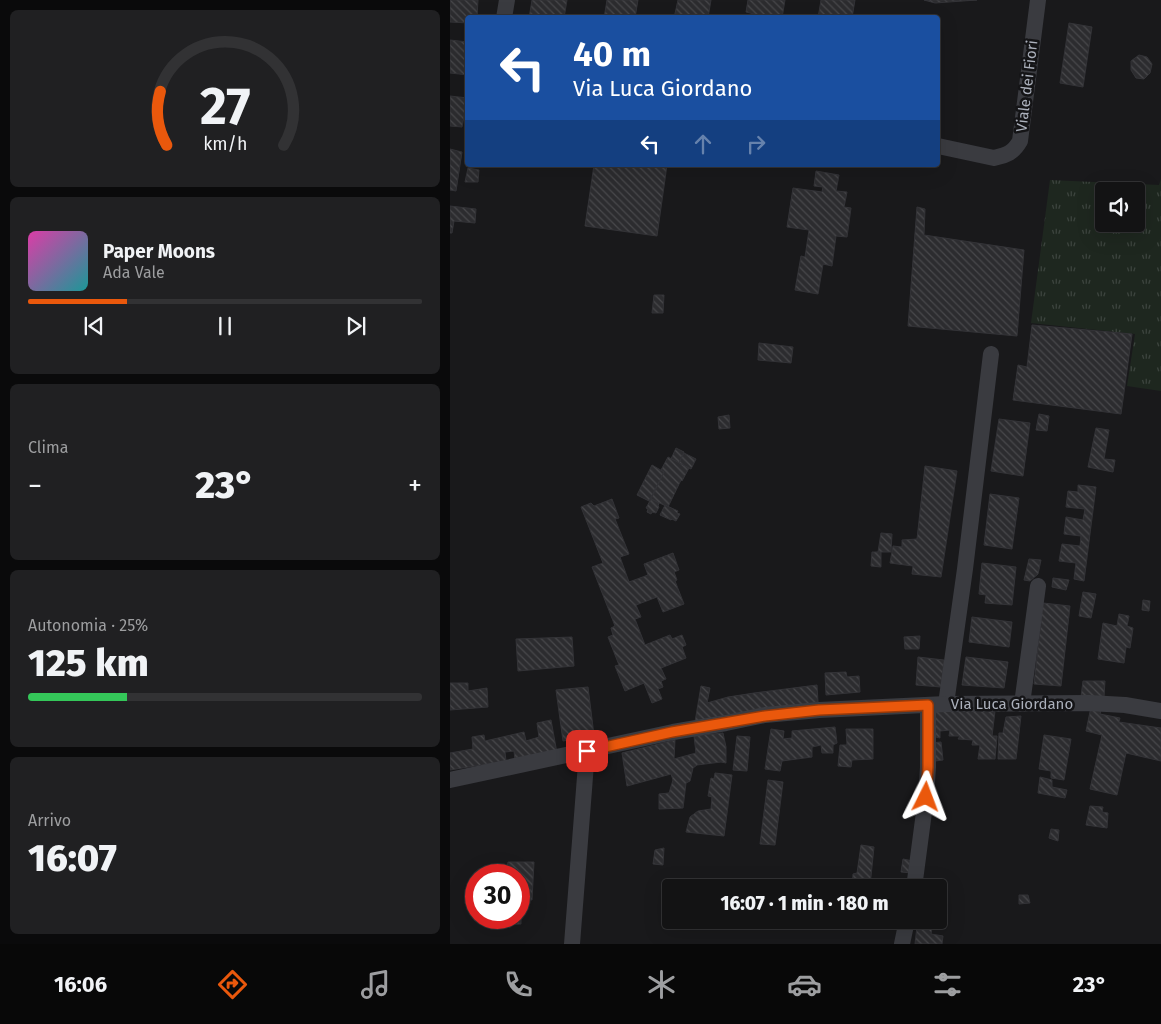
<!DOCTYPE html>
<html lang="it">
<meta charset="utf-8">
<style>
:root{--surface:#131314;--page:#202022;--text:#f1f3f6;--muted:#9d9ea0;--line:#323234;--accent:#ea580c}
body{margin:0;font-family:"Fira Sans",sans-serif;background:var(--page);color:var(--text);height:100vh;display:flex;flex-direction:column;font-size:19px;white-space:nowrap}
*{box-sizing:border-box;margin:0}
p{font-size:16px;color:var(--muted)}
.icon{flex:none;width:28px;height:28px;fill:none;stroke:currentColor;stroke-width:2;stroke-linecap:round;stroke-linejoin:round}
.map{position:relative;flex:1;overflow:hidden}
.details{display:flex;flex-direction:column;gap:10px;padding:10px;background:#0a0a0b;width:450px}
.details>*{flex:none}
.guide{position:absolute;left:15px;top:15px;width:475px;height:152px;border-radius:5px;box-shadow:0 5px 20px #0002,0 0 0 1px var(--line);background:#1a4fa0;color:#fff;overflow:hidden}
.buttons{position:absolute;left:645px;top:182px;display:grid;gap:10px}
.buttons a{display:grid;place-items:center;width:50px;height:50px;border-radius:5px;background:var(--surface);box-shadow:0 5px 20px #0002,0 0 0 1px var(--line);font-size:25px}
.speed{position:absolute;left:15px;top:864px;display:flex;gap:10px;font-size:25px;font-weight:700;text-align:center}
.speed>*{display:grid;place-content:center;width:65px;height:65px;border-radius:50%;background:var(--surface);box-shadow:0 5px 20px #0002,0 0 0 1px var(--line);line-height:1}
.speed .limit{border:8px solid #d22;background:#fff;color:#111}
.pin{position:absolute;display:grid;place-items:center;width:42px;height:42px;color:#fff;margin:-21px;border-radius:10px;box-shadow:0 2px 8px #0006}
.me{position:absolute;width:55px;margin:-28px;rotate:3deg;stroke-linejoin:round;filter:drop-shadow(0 0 4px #0008)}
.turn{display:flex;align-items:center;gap:18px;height:105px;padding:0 25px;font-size:22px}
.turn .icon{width:65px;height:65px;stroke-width:2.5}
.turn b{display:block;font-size:35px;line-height:42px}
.lanes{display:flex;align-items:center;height:48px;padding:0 25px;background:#0003;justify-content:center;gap:25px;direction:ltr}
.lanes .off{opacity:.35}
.big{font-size:38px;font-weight:800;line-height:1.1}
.details .card{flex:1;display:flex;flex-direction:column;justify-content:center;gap:8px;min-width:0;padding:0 18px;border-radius:8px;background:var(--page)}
.details .dial{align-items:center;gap:0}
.dial svg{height:130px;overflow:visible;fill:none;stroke:var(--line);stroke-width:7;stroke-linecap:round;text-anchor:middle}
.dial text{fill:var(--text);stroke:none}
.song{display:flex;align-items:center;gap:15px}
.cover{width:60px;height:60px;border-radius:8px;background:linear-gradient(135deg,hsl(320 70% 55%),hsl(180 70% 35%))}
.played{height:5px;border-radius:2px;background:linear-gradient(90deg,var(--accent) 25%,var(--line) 25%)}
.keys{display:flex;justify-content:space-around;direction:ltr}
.heat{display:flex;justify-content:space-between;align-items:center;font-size:28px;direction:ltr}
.charge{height:8px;border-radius:4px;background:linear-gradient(90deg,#34c759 25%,var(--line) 0)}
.trip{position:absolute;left:212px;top:879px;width:285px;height:50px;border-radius:5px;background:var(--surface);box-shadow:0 5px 20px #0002,0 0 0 1px var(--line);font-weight:800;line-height:50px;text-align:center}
.menu{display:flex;height:80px;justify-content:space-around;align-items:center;background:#080808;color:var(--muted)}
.menu .icon{width:35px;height:35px}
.menu .active{color:var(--accent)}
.menu b{font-size:22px;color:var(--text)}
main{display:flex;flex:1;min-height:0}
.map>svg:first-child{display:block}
.grass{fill:url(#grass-tufts);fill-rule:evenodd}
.building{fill:url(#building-back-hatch);stroke:#333337}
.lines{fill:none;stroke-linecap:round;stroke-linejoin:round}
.minor{stroke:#3a3b40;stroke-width:16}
.route-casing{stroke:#983908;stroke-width:12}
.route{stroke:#ea580c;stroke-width:9}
.labels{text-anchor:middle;stroke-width:5;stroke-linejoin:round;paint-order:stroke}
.street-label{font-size:15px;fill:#abb0bb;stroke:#141416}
</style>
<main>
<section class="details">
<div class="card dial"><svg viewBox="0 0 100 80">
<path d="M14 69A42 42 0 1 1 86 69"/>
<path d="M14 69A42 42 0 0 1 10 36" stroke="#ea580c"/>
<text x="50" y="56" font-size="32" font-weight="700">27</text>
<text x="50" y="72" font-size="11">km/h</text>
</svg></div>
<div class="card">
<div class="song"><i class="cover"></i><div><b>Paper Moons</b><p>Ada Vale</p></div></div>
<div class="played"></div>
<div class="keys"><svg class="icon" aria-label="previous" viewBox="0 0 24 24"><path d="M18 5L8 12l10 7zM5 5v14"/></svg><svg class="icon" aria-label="pause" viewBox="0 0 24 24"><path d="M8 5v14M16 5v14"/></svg><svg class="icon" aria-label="next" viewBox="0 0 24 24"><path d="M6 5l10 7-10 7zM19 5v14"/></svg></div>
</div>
<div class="card"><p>Clima</p>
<div class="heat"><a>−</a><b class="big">23°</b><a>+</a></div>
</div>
<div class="card"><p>Autonomia · 25%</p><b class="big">125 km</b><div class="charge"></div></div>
<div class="card"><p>Arrivo</p><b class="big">16:07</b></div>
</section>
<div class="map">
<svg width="711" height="944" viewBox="0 0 711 944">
<defs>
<pattern id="grass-tufts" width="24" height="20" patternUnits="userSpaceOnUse" patternTransform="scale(1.25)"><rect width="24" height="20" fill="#1e271f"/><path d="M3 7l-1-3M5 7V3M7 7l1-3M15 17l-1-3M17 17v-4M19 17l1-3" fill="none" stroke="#3c443e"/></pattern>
<pattern id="building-back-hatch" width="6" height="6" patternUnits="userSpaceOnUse" patternTransform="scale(1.25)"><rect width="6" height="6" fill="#2c2c2f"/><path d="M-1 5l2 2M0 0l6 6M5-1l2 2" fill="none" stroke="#48484b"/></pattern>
</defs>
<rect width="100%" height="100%" fill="#19191b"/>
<path class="grass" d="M 711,179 L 711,391 L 677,386 L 685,334 L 581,323 L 600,180 L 709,185 ZM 654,191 L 686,191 L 686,224 L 654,224 Z"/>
<g class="building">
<polygon points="0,0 28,0 27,18 18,18 18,23 0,22"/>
<polygon points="82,0 117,0 114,18 79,18"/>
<polygon points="157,0 188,0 185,18 154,18"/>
<polygon points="228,0 261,0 258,18 224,18"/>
<polygon points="298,0 335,0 332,18 320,18 296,12"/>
<polygon points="371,0 405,0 402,18 368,18"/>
<polygon points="474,0 527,0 485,3"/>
<polygon points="619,23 642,27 633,87 610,83"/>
<polygon points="0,40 18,42 18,75 0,73"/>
<polygon points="689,55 697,57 702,64 700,73 694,79 686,78 681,70 681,61"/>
<polygon points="0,96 18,98 18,106 16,106 12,127 0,126"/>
<polygon points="0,149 12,152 6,191 0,190"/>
<polygon points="144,165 217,165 207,236 135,226"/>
<polygon points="18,168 29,170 28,182 15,182"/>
<polygon points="366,171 389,175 386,191 397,192 394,207 401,208 397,237 386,236 382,266 373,264 368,294 345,290 351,256 355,257 359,230 337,227 343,188 372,192 373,187 364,186"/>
<polygon points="0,206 26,209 25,223 4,221 2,233 0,233"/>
<polygon points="467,207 475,209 474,235 574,250 567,336 458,326"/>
<polygon points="204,295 214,295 213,313 202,313"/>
<polygon points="582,325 682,334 671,414 563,400 568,365 577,367"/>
<polygon points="309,343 343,347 341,363 308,360"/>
<polygon points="589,414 599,416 597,431 586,430"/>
<polygon points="279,415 280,428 269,429 268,417"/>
<polygon points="549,419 580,423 573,476 541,471"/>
<polygon points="646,428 659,430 654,459 665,460 663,472 638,467"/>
<polygon points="226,448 234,452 229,463 221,459"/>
<polygon points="234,453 246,459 241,469 229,463"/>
<polygon points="218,457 239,468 232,481 231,480 218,507 201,499 214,472 211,470"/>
<polygon points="202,465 214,472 199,501 187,495"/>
<polygon points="475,466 507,471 491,577 462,574 463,566 440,563 443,546 452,547 452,540 467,539"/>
<polygon points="628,485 646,487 634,581 624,579 626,563 609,561 612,544 630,546 631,536 614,534 616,517 633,520 635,509 616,507 618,491 628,492"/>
<polygon points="540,494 569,498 562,549 534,545"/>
<polygon points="162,499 169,518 165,519 179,554 170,557 179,582 198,575 194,564 223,553 229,570 224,572 227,580 225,581 234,604 213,612 207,597 186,605 191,617 185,619 195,645 220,635 222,639 232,635 236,645 232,647 236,658 211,668 216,679 211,681 213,687 208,689 212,699 202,703 194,683 175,691 165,666 169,665 158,637 163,635 161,628 165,626 142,567 153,563 131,507 141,503 144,506"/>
<polygon points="201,499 209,503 208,506 209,507 206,513 202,512 201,514 197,512 198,509 196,508"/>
<polygon points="215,505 228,511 227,513 230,514 226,521 222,519 221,520 210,515"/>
<polygon points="431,533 442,534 441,552 431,552 431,567 421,566 422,552 428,552"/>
<polygon points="579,559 591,560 588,574 580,581 574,580"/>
<polygon points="532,563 566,567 562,605 535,603 536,595 529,594"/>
<polygon points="603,578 619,580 616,590 602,587"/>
<polygon points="633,592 646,594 641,618 629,616"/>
<polygon points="693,600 700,601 699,611 692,610"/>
<polygon points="593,603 620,606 611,686 584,684"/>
<polygon points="669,614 679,616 677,626 683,628 680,648 676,647 674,663 648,659 653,623 667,626"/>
<polygon points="522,617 562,622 559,647 519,642"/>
<polygon points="470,636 469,649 455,649 454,637"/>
<polygon points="122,637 124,666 68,671 66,639"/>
<polygon points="468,657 494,660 491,687 466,685"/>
<polygon points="516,657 558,662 554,688 512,685"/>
<polygon points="396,672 397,677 409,676 410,692 376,695 375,673"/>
<polygon points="633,681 655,681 654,697 631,697"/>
<polygon points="0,683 18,683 18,691 37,688 38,707 0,710"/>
<polygon points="367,685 368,702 245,722 251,686 260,688 257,703 278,697 304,693"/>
<polygon points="138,687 144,735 113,741 106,690"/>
<polygon points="641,707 651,710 650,714 670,718 669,722 711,728 711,761 676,753 667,795 640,789 652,735 636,731"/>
<polygon points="484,711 545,711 542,736 547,736 545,759 528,759 530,745 522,745 523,740 508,739 510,736 499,736 500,730 490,731 490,738 482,736"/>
<polygon points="571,716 566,759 548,759 549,733 553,733 556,717"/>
<polygon points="101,720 107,753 65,760 64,751 55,752 56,761 0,770 0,753 23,749 22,737 34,735 35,741 74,732 76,741 89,737 87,723"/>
<polygon points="385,727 387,743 383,745 383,753 372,753 371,745 362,747 362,757 332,761 330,771 315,769 321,729 334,731 333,739 342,738 342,731"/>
<polygon points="396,729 423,729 423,759 402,760 401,767 388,766 390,745 397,745"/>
<polygon points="273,733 276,747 276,763 271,762 247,765 243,768 240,781 236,783 233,808 209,809 209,794 219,793 223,780 221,774 177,786 172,753 225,740 224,759 246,753 244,736"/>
<polygon points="594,735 621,739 614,780 601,778 601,771 589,769"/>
<polygon points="287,736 300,737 297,771 283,770"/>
<polygon points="491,742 493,760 485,761 480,743"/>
<polygon points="265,773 282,775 274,836 236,832 240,817 248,811 261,809 262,797 258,796 261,778 264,779"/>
<polygon points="590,777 602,780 602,787 617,790 615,798 588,793"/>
<polygon points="318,780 333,782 325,845 310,844"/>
<polygon points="640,806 653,807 652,812 658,813 657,828 636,825"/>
<polygon points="601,829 609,830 608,841 599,838"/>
<polygon points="411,845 424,847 420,886 412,885 412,888 402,888 403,874 407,873"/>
<polygon points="214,848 213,865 203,864 205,850"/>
<polygon points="453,859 463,861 462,873 451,872"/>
<polygon points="58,862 84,862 82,900 69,899 69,875 56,875"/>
<polygon points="569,895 578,895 580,903 569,904"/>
<polygon points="69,912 71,912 71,924 46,925 45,918 69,918"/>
<polygon points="467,926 482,928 481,934 493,936 492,944 465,944"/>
</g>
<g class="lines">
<g class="minor">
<polyline points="54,18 57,0"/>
<path d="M 488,146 L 544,158 C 557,155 563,153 570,141 L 588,0"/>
<polyline points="496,704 515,569 541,354"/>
<polyline points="572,704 588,586"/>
<polyline points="0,780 223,732 276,723 315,715 369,710 496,704 639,703 675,705 711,711"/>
<polyline points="464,888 476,797 478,767 478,705"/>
<polyline points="122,944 137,751"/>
<polyline points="452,944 457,920"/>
</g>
</g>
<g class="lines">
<defs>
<polyline id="route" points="137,751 222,732 315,716 369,710 478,705 478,767 476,797"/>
</defs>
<use href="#route" class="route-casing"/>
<use href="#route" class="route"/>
</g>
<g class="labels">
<g class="street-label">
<text transform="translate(577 86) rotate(-83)" y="5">Viale dei Fiori</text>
<text x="562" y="709">Via Luca Giordano</text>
</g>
</g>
</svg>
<div class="buttons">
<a><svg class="icon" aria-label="sound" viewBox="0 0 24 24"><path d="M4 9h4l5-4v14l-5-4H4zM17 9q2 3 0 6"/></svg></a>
</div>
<div class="speed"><div class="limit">30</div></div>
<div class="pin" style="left:137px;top:751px;background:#d93025"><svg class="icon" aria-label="arrive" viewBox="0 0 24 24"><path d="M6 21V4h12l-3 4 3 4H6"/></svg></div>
<svg class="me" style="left:476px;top:797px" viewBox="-20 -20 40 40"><path d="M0-17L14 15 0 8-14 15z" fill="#ea580c" stroke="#fff" stroke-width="4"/></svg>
<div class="trip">16:07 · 1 min · 180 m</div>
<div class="guide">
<div class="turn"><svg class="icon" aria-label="left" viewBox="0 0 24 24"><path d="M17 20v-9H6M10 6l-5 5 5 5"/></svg><div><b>40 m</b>Via Luca Giordano</div></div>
<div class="lanes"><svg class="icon" aria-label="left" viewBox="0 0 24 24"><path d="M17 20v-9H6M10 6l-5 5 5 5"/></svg><svg class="icon off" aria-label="ahead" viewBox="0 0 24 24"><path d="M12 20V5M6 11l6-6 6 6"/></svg><svg class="icon off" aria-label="right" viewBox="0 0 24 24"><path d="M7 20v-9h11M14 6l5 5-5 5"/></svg></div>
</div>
</div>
</main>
<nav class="menu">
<b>16:06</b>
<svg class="icon active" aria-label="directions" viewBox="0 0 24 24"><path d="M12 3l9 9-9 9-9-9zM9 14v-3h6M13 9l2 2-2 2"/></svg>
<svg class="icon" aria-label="music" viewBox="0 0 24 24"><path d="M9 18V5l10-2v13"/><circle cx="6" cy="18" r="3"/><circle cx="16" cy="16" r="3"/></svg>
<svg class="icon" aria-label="phone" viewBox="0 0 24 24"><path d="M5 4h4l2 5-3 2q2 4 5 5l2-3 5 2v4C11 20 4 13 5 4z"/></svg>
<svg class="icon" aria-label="climate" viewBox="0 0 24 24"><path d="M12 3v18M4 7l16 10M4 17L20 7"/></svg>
<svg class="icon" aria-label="car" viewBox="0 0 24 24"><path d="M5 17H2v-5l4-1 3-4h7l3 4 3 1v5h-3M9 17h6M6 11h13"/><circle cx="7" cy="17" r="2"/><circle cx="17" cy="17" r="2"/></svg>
<svg class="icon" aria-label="filters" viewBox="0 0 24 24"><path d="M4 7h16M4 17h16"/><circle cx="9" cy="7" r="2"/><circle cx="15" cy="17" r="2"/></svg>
<b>23°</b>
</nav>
